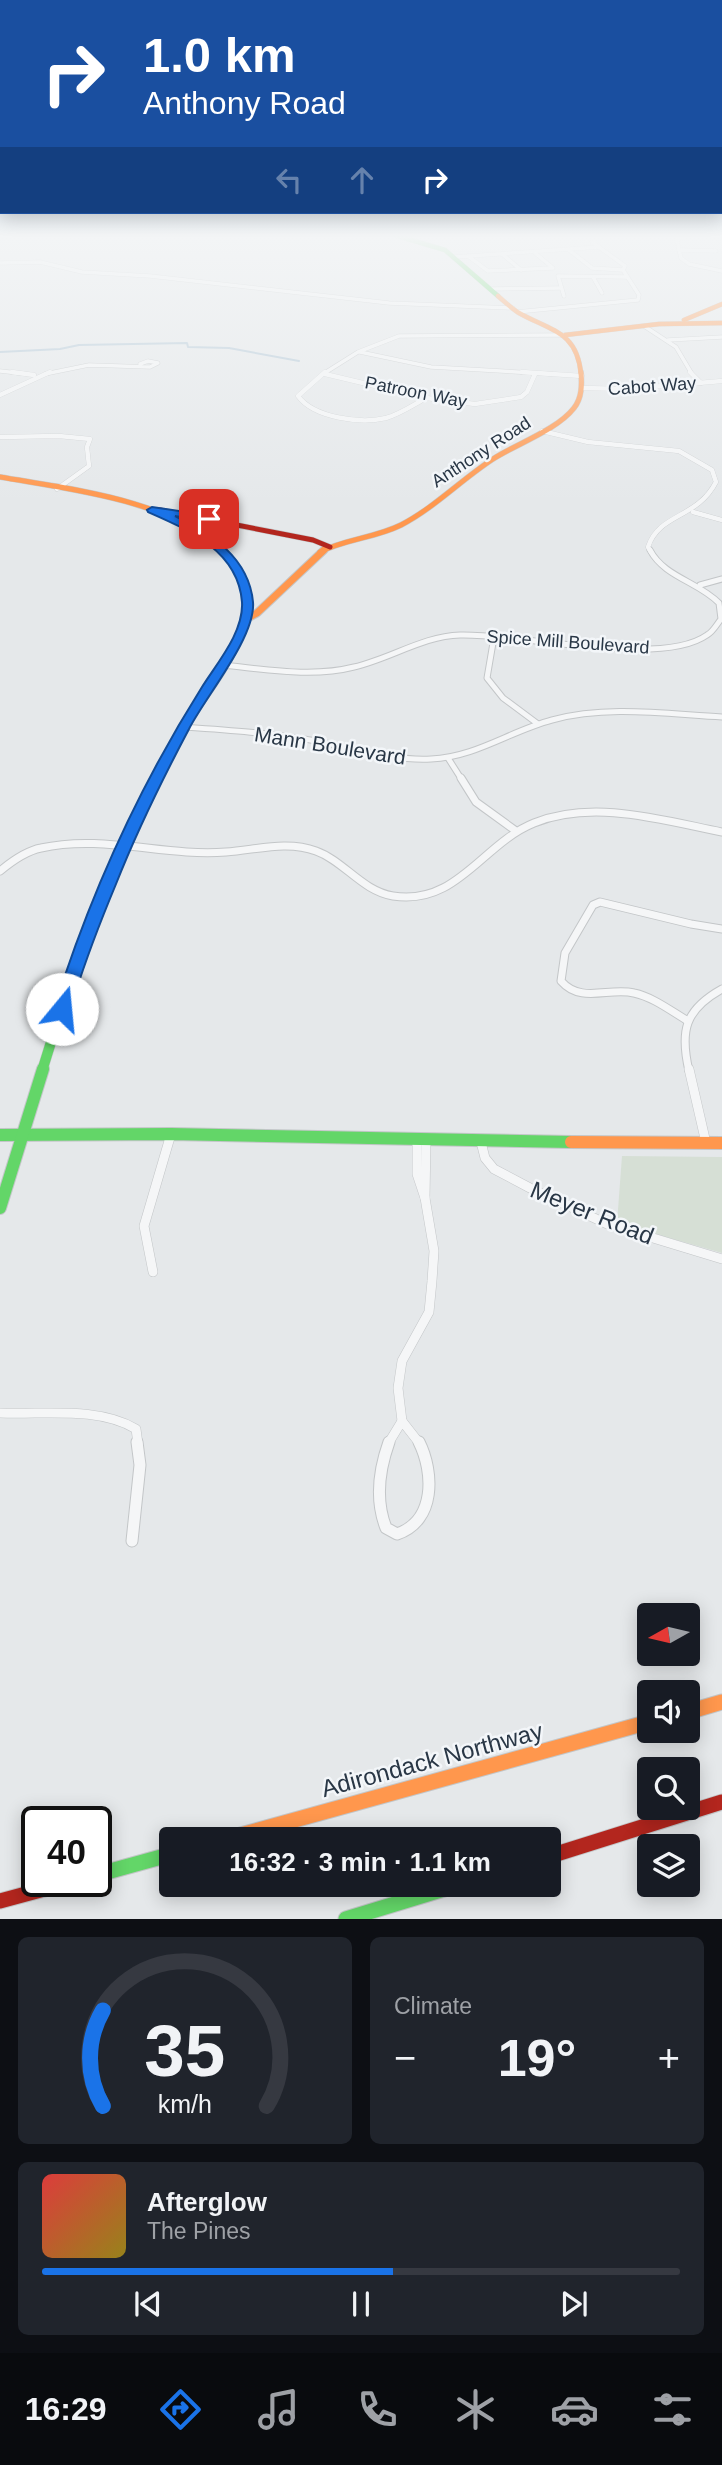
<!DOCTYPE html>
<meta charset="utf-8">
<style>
:root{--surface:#171b24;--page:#20242c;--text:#f1f3f6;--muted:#9ea1a6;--line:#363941;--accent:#1a73e8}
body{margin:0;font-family:Helvetica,sans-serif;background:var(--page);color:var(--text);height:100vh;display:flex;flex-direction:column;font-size:26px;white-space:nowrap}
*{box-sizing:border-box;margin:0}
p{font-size:23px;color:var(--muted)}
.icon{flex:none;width:38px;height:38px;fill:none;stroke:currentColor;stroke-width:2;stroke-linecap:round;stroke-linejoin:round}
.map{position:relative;height:1919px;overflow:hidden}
.side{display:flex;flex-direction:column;gap:18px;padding:18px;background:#0d0f14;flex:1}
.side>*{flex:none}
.banner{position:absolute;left:0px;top:0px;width:723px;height:214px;box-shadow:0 4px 18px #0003;background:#1a4fa0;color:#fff;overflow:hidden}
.needle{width:46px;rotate:262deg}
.fabs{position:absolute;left:637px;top:1603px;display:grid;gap:14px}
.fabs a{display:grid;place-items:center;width:63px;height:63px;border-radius:7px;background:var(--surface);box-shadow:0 4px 18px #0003;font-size:35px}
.speed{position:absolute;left:21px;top:1806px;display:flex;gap:14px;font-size:35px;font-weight:700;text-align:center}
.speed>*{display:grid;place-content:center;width:91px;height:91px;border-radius:50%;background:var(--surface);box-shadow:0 4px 18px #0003;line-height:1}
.speed .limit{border:4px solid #111;border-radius:10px;background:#fff;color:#111}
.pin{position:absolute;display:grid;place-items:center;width:60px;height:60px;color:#fff;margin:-30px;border-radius:14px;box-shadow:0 4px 10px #0006}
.me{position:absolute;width:77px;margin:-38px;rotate:17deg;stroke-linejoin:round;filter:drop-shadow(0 0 5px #0008)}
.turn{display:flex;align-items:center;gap:24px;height:147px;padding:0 28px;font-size:32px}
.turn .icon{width:91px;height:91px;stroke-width:2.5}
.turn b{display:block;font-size:49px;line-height:60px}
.lanes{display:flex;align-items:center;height:66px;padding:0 28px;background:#0003;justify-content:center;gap:35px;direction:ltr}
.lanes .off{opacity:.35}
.big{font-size:52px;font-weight:700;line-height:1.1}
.side .card{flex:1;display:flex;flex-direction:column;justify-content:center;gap:10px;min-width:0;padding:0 24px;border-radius:10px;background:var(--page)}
.side .dial{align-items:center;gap:0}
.dial svg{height:182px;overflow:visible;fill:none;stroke:var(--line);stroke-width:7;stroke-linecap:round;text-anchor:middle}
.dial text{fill:var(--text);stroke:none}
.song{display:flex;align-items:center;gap:21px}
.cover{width:84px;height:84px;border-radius:10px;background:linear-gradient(135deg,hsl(0 70% 55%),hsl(50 70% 35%))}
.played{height:7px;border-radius:4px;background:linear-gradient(90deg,var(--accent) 55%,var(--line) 55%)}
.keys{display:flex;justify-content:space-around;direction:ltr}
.heat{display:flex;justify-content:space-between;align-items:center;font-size:38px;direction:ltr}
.side .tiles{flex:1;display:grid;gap:18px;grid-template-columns:1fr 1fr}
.card:last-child{grid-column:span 2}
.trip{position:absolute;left:159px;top:1827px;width:402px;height:70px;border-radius:7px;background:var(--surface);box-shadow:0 4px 18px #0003;font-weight:700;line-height:70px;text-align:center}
.dock{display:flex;height:112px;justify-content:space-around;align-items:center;background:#090b0e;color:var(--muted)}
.dock .icon{width:49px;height:49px}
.dock .active{color:var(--accent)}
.dock b{font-size:32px;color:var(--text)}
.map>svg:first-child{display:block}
.green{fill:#d6dfd5}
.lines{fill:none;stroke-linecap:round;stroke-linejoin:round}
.stream{stroke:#b2c7d6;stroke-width:2}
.street-far5-casing{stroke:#c3c6c8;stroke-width:4.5}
.street-far4-casing{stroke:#c3c6c8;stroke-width:5}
.street-far3-casing{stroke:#c3c6c8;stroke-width:7}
.street-far2-casing{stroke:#c3c6c8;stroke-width:9}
.street-far1-casing{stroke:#c3c6c8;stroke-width:10}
.street-casing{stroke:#c3c6c8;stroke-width:13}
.fast-far3-casing{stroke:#c3c6c8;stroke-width:5}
.fast-far2-casing{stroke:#c3c6c8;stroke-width:11}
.fast-far1-casing{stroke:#c3c6c8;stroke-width:14}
.fast-casing{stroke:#c3c6c8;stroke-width:17}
.slow-far4-casing{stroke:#c3c6c8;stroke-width:5}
.slow-far3-casing{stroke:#c3c6c8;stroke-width:6}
.slow-far2-casing{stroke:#c3c6c8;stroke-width:9}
.slow-far1-casing{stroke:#c3c6c8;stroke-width:14}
.slow-casing{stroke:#c3c6c8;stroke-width:17}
.jam-far3-casing{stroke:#c3c6c8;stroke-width:6}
.jam-far2-casing{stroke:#c3c6c8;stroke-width:9}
.jam-far1-casing{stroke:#c3c6c8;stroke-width:11}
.jam-casing{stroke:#c3c6c8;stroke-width:17}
.street-far5{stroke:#f5f6f7;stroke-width:3.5}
.street-far4{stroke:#f5f6f7;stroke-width:4.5}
.street-far3{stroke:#f5f6f7;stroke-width:5}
.street-far2{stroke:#f5f6f7;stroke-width:7}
.street-far1{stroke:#f5f6f7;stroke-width:9}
.street{stroke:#f5f6f7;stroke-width:11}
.fast-far3{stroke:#63d668;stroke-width:4.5}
.fast-far2{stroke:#63d668;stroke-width:10}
.fast-far1{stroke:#63d668;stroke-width:12}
.fast{stroke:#63d668;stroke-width:15}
.slow-far4{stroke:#ff974d;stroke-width:4.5}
.slow-far3{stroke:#ff974d;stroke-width:5}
.slow-far2{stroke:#ff974d;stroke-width:7}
.slow-far1{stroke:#ff974d;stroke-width:12}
.slow{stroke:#ff974d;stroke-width:15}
.jam-far3{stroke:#b3261e;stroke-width:5}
.jam-far2{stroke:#b3261e;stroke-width:7}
.jam-far1{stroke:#b3261e;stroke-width:10}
.jam{stroke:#b3261e;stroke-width:15}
.route{fill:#1a73e8;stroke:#114b97;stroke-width:2}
.labels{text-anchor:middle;stroke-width:5;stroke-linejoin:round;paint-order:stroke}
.far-street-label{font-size:18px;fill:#293746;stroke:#f3f6f9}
.street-label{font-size:21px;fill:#293746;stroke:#f3f6f9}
.near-street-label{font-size:24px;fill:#293746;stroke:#f3f6f9}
</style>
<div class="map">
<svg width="722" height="1919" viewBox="0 0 722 1919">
<rect width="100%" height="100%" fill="#e5e8ea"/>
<polygon class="green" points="622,1156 722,1157 722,1253 617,1223"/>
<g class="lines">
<polyline class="stream" points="0,352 60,349 79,345 187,343 188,347 229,348 299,361"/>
<defs>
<g id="street-far5">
<polyline points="693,234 677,240 681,258 689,264 722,271"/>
<polyline points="569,250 592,268 623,270"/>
<polyline points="679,250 716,251"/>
<polyline points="502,254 521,270"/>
<polyline points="468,256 488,271 553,268 535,253"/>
<polyline points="454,257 599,247"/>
<polyline points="0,263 40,262 82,272 150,276 389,303 513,308"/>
<polyline points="593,277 602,293"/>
<polyline points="490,289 560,288"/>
<polyline points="564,296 558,276 626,277"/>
<polyline points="517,312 638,300 639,295 623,270 625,266 592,242"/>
<polyline points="644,326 676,347 692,374"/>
<polyline points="668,340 722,337"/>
<polyline points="360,352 431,367 552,374"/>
<polyline points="0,371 27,374"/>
<polyline points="45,374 89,365 150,367 158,363 148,361 140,364"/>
<polyline points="323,374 358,352 399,336 565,335"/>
</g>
<g id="street-far4">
<polyline points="12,372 34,375"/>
<path d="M 325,372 L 298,396 C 314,418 361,424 386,418 C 400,414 413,405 426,398"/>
<polyline points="522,372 582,376"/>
<polyline points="690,372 701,383"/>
<polyline points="325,374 426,398 475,404 521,397 527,392 535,374"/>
<polyline points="582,388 627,389 722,381"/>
<polyline points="0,395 50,372"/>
<path d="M 542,431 L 588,442 L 679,451 L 712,470 L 716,482 C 697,519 659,513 648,547 L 651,552"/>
<polyline points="0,437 59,436 90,439 87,447 89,466 57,489"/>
<polyline points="693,512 722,520"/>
</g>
<g id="street-far3">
<polyline points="700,585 722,579"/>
<polyline points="494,637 487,678 503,698 538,724"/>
<path d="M 222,665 C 265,669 311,678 354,667 C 390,659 423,636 460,635 C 519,633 661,668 707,635 C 713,632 717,624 721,619 L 719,603 C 699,582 664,577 650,550"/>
<path d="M 183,727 C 227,730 272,733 316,741 C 354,748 392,761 431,759 C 476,757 510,731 552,720 C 607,705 666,714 722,717"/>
<polyline points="448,758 462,780"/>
</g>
<g id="street-far2">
<polyline points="461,778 476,802 516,831"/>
<path d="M 0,871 C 12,861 26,851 41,848 C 103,834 165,857 226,852 C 256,850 287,840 316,851 C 344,861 362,891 393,896 C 457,906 482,844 534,823 C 593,799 662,820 722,832"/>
<path d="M 688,1021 C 671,1011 653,997 634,993 C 609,987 581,1004 561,981 L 565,953 L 593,905 L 600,902 L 691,924 L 722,929"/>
<path d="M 689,1071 C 680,1032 684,1010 722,989"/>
</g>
<g id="street-far1">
<polyline points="689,1069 706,1143"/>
<polyline points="417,1140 417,1174 425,1198"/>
<polyline points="481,1142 485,1158 494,1169 530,1188 607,1224 722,1259"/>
<polyline points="153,1272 144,1226 171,1134"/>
<path d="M 0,1413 C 43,1415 98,1406 136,1429 L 138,1444"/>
<polyline points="402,1421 398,1388 402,1361 429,1312 432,1281 434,1251 425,1198 426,1140"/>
<polyline points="388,1444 402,1421 420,1444"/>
</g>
<g id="street">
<path d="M 389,1442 C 379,1470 375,1500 386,1528 L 397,1534 C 436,1521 434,1472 419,1442"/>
<polyline points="132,1541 140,1465 137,1442"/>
</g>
<polyline id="fast-far3" points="391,234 445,250 498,296"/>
<polyline id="fast-far2" points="42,1071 66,994"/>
<g id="fast-far1">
<polyline points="0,1135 171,1134 571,1142"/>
<polyline points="0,1208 43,1069"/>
</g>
<g id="fast">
<polyline points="96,1875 172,1854"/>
<polyline points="346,1919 457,1885"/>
</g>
<g id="slow-far4">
<path d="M 498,296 C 505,302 512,309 519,313 C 551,331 577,331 581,374"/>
<polyline points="684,320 722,304"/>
<polyline points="565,335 659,324 722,323"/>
</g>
<g id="slow-far3">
<path d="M 0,477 C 68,489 174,500 224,552"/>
<path d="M 320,552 C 345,539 375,538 401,525 C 434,508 462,479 493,459 C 516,444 557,430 574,408 C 582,398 582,385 581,372"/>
</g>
<g id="slow-far2">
<polyline points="246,619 257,613 324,550"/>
<path d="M 180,734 C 205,690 263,633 241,577 C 238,568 228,559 223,550"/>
</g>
<polyline id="slow-far1" points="571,1142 722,1143"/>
<g id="slow">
<polyline points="688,1712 722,1702"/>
<polyline points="226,1839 649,1722"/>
</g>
<polyline id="jam-far3" points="160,510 313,540 330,547"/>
<polyline id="jam-far2" points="157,780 180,734"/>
<polyline id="jam-far1" points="66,994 115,865 158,778"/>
<g id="jam">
<polyline points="550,1856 722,1802"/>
<polyline points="0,1901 74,1881"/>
</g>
</defs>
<use href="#street-far5" class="street-far5-casing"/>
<use href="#street-far4" class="street-far4-casing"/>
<use href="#street-far3" class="street-far3-casing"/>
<use href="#street-far2" class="street-far2-casing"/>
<use href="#street-far1" class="street-far1-casing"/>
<use href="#street" class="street-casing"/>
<use href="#fast-far3" class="fast-far3-casing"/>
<use href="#fast-far2" class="fast-far2-casing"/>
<use href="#fast-far1" class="fast-far1-casing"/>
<use href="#fast" class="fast-casing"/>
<use href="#slow-far4" class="slow-far4-casing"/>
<use href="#slow-far3" class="slow-far3-casing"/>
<use href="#slow-far2" class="slow-far2-casing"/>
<use href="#slow-far1" class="slow-far1-casing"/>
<use href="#slow" class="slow-casing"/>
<use href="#jam-far3" class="jam-far3-casing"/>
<use href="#jam-far2" class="jam-far2-casing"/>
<use href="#jam-far1" class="jam-far1-casing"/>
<use href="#jam" class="jam-casing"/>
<use href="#street-far5" class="street-far5"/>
<use href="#street-far4" class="street-far4"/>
<use href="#street-far3" class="street-far3"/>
<use href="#street-far2" class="street-far2"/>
<use href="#street-far1" class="street-far1"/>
<use href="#street" class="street"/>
<use href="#fast-far3" class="fast-far3"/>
<use href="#fast-far2" class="fast-far2"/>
<use href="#fast-far1" class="fast-far1"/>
<use href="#fast" class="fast"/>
<use href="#slow-far4" class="slow-far4"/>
<use href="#slow-far3" class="slow-far3"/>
<use href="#slow-far2" class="slow-far2"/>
<use href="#slow-far1" class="slow-far1"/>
<use href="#slow" class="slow"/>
<use href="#jam-far3" class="jam-far3"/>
<use href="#jam-far2" class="jam-far2"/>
<use href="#jam-far1" class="jam-far1"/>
<use href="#jam" class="jam"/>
</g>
<linearGradient id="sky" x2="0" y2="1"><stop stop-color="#92bce1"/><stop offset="0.47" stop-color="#f3f5f6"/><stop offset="1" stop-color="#f3f5f6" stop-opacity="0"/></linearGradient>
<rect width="722" height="503" fill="url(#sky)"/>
<path class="route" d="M 152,507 L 213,516 L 213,521 L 209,522 L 175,516 C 211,533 249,558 253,602 C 256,637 205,697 189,729 C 162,780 137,831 116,884 C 101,920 87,956 75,994 C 73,1003 72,1012 62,1015 L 54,1009 C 89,897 139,787 202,687 C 217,663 244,632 242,602 C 238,551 189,530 148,512 L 147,510 Z"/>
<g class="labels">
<g class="far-street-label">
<text transform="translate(652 386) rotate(-4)" y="6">Cabot Way</text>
<text transform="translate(416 392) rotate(11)" y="6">Patroon Way</text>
<text transform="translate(481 452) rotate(-33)" y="6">Anthony Road</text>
<text transform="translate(568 642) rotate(4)" y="6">Spice Mill Boulevard</text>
</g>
<g class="street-label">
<text transform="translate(330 746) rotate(9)" y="7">Mann Boulevard</text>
</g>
<g class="near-street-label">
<text transform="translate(592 1213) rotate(22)" y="8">Meyer Road</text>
<text transform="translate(432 1760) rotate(-15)" y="8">Adirondack Northway</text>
</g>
</g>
</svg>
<div class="fabs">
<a><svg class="needle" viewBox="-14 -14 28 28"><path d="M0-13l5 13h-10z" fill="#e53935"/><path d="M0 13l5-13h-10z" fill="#9ea1a6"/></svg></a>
<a><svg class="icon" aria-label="sound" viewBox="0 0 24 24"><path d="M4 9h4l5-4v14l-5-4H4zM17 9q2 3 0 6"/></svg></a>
<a><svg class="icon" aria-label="search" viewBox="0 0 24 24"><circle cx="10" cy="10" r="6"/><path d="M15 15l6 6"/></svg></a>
<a><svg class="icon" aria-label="layers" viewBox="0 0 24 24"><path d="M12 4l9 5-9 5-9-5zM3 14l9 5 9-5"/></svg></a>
</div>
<div class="speed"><div class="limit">40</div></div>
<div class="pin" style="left:209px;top:519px;background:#d93025"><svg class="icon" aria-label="arrive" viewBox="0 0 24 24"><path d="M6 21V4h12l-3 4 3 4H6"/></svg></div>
<svg class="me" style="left:62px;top:1009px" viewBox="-20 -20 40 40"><circle r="19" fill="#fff"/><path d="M0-13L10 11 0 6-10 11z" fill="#1a73e8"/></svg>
<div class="trip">16:32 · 3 min · 1.1 km</div>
<div class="banner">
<div class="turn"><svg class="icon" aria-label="right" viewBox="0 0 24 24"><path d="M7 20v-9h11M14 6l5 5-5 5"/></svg><div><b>1.0 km</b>Anthony Road</div></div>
<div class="lanes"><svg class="icon off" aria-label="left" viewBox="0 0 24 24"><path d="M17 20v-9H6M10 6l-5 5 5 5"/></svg><svg class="icon off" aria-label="ahead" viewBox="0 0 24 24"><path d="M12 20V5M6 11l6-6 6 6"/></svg><svg class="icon" aria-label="right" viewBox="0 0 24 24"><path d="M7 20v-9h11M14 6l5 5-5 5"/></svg></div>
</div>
</div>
<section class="side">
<div class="tiles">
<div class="card dial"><svg viewBox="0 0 100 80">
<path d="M14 69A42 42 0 1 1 86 69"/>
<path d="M14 69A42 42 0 0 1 14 27" stroke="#1a73e8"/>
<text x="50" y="56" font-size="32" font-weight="700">35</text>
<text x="50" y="72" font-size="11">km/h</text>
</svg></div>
<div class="card"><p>Climate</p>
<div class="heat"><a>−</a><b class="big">19°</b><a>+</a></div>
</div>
<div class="card">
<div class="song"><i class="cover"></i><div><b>Afterglow</b><p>The Pines</p></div></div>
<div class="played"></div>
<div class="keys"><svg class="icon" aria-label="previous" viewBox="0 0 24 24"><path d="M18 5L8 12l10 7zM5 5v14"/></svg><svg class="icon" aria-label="pause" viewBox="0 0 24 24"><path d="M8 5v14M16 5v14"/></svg><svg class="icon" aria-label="next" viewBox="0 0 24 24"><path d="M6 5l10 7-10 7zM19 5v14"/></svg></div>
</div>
</div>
</section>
<nav class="dock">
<b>16:29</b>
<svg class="icon active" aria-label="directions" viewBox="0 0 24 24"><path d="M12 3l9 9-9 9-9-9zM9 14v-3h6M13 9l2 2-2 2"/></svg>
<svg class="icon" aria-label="music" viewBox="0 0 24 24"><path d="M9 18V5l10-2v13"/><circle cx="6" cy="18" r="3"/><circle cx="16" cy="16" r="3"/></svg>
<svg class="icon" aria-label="phone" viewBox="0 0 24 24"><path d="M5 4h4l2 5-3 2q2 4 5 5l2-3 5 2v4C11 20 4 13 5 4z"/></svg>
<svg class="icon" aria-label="climate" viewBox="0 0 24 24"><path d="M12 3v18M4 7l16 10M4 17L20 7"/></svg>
<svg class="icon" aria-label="car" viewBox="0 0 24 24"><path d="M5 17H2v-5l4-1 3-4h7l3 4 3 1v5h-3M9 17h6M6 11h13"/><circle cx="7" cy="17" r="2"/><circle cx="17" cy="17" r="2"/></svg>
<svg class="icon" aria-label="filters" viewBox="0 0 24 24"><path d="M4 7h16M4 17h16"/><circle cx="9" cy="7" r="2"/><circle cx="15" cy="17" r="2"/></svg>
</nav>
